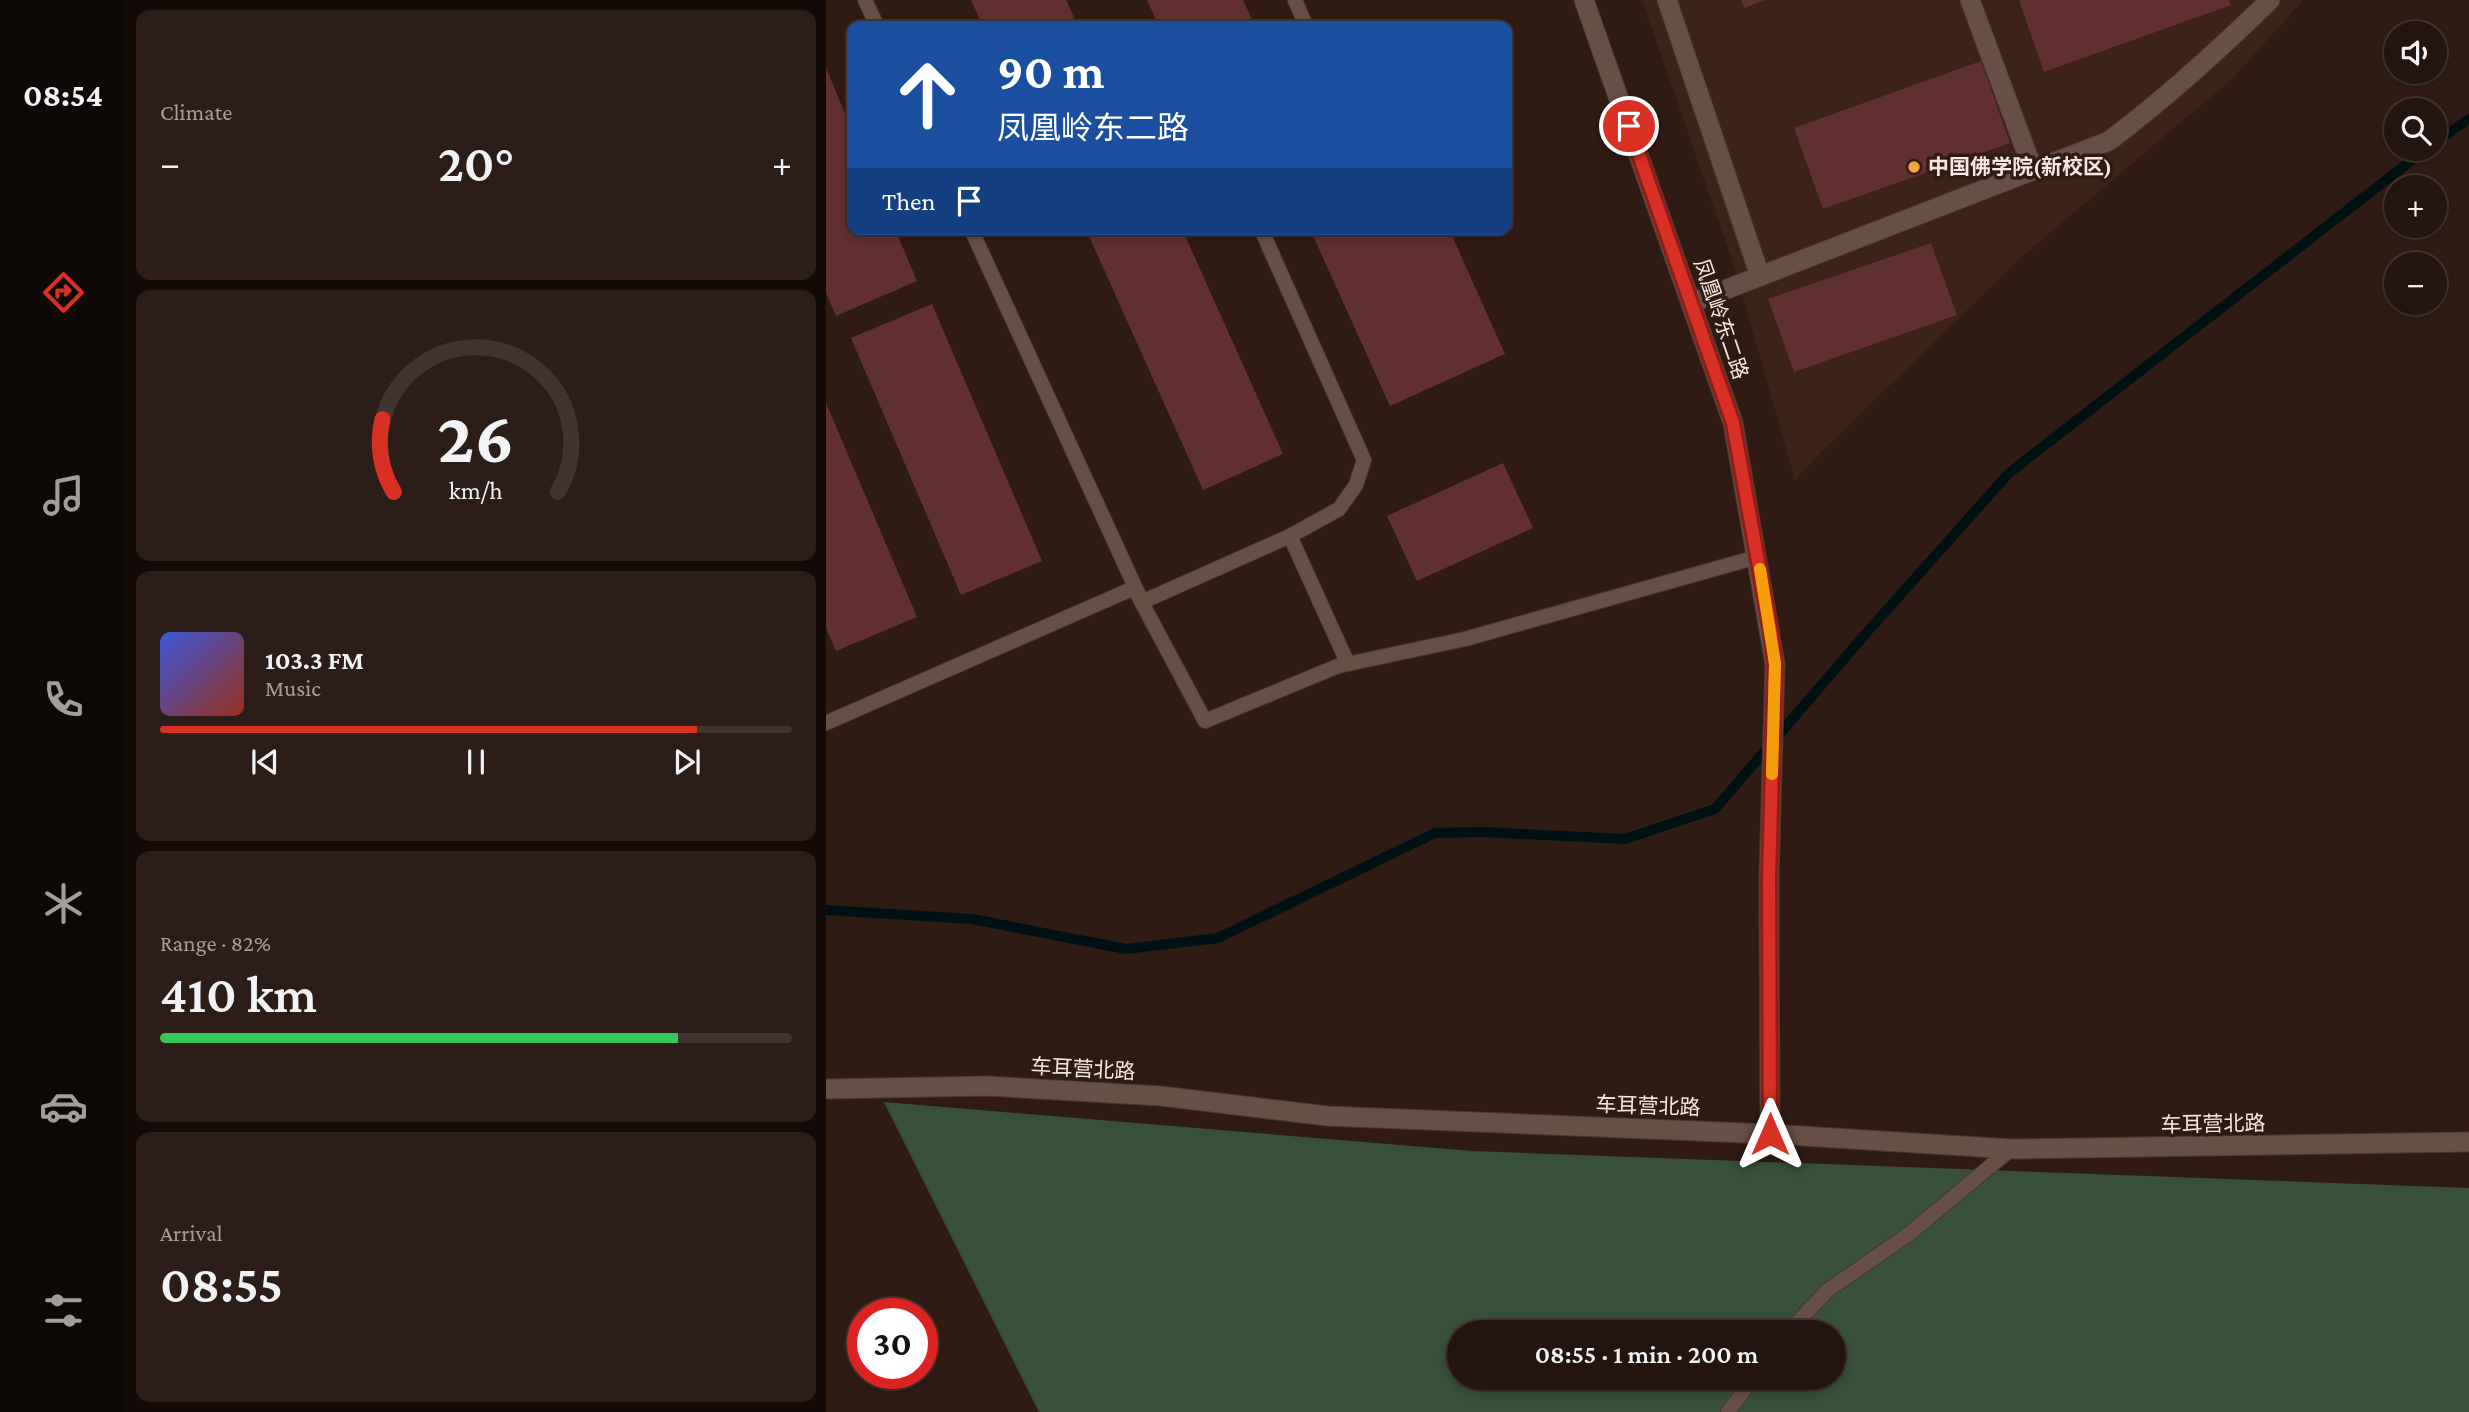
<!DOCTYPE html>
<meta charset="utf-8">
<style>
:root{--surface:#24140f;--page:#2c1d18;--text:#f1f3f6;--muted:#a39e9e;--line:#41332f;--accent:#d93025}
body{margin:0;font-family:"Crimson Pro","Noto Sans SC",serif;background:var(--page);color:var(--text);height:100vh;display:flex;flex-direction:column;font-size:26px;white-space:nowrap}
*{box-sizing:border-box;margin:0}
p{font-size:23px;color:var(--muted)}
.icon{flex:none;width:38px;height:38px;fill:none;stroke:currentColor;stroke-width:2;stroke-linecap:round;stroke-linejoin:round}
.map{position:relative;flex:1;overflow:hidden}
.drawer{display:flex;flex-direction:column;gap:10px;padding:10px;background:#140b08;width:700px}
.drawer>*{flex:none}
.banner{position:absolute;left:21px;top:21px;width:665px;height:214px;border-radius:14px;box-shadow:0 4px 10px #0003,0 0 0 2px var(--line);background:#1a4fa0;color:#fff;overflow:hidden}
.controls{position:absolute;left:1558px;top:21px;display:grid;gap:14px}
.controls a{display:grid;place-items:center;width:63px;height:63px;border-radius:50%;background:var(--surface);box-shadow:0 4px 10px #0003,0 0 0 2px var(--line);font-size:35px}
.speed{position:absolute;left:21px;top:1298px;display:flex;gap:14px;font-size:35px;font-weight:700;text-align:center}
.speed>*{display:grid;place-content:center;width:91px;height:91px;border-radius:50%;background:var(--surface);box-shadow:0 4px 10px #0003,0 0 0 2px var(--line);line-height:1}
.speed .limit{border:10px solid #d22;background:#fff;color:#111}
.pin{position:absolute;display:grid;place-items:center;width:60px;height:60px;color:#fff;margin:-30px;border:4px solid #fff;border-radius:50%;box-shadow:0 2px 7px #0007}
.me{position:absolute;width:77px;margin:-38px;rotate:0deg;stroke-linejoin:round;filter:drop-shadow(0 0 5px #0008)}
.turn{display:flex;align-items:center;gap:24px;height:147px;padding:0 35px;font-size:32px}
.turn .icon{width:91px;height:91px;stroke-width:2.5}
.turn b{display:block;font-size:49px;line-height:60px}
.then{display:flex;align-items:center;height:66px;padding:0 35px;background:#0003;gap:14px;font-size:26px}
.big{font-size:52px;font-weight:600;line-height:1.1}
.drawer .tile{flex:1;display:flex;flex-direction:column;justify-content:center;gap:10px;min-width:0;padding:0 24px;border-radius:14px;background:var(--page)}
.drawer .dial{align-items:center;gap:0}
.dial svg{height:182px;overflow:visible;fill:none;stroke:var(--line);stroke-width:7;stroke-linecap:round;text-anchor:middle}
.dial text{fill:var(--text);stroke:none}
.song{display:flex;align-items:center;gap:21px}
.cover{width:84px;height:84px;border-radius:10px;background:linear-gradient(135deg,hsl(230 70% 55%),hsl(10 70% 35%))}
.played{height:7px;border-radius:4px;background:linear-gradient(90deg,var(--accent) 85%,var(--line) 85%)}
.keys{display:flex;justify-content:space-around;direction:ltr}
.heat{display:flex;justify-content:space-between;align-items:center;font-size:38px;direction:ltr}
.charge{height:10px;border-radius:5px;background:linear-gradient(90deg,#34c759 82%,var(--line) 0)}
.trip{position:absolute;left:621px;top:1320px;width:399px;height:70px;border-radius:35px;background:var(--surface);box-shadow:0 4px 10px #0003,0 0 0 2px var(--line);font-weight:600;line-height:70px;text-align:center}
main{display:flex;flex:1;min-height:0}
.dock{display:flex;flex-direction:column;width:126px;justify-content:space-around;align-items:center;background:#0e0806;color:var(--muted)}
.dock .icon{width:49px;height:49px}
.dock .active{color:var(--accent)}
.dock b{font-size:32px;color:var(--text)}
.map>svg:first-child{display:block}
.built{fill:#3c2217}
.green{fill:#384f3a;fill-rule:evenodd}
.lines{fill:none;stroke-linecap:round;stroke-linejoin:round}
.stream{stroke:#001113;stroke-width:10}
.building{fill:#613031}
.service-casing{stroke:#483833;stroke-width:16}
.minor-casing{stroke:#483833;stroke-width:21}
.tertiary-casing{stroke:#483833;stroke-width:21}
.service{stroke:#674f46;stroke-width:14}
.minor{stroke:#674f46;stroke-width:19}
.tertiary{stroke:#674f46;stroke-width:19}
.route-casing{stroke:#8d1f18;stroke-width:18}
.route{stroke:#d93025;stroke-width:12}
.slow{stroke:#f59e0b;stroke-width:12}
.poi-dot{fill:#f1a540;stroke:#301b14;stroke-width:2.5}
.labels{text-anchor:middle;stroke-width:7;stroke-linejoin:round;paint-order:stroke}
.poi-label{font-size:21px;font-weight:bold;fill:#f6e7e2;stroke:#301b14;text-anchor:start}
.street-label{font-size:21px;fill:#f6e7e2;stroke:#301b14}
</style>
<main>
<nav class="dock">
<b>08:54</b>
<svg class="icon active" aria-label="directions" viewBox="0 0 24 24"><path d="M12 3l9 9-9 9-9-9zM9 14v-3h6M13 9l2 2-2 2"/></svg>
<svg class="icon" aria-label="music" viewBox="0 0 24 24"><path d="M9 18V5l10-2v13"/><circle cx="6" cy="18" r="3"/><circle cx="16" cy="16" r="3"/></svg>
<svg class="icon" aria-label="phone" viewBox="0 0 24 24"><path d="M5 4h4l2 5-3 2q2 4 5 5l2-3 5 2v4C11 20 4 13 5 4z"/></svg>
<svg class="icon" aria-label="climate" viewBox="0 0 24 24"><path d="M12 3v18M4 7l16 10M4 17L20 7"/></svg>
<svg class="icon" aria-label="car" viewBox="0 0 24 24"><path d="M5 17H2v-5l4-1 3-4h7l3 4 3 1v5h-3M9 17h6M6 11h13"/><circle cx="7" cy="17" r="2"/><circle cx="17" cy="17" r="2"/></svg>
<svg class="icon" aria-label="filters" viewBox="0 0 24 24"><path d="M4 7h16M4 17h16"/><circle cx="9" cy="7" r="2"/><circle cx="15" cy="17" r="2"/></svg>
</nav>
<section class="drawer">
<div class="tile"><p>Climate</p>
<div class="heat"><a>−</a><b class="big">20°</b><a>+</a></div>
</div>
<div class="tile dial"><svg viewBox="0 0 100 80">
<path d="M14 69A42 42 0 1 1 86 69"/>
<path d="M14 69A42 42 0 0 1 9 37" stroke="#d93025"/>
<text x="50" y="56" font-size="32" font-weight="700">26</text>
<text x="50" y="72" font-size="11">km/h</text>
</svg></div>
<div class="tile">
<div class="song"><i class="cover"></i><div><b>103.3 FM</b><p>Music</p></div></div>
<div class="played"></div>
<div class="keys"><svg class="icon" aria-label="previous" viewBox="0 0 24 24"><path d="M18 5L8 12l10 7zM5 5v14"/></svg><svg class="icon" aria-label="pause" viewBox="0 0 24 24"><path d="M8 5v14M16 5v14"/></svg><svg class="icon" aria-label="next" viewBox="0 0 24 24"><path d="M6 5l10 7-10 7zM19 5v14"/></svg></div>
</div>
<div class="tile"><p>Range · 82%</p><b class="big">410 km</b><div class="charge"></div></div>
<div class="tile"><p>Arrival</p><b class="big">08:55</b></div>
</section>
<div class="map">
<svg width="1643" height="1412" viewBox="0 0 1643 1412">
<rect width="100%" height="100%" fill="#301b14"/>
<polygon class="built" points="816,0 1477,0 1407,78 1197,256 994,453 969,480 908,265"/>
<path class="green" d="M 58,1102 L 646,1151 L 1643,1188 L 1643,1412 L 213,1412 ZM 634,1332 L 1008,1332 L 1008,1377 L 634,1377 Z"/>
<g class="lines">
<g class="stream">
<polyline points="1608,143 1643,119"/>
<polyline points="0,910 146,919 300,949 392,938 609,833 656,832 799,839 889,809 1042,631 1183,473 1600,149"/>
</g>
</g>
<g class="building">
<polygon points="145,0 240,0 252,26 157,26"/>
<polygon points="321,0 417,0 429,26 333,26"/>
<polygon points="915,0 939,0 918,8"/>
<polygon points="1193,0 1403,0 1405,5 1218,72"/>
<polygon points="1155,61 1184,143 997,209 968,128"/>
<polygon points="0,68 26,130 26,229 69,229 91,281 10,316 0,293"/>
<polygon points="271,229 356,229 457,454 377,490 262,234"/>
<polygon points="484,229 623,229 679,354 564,406"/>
<polygon points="1105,243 1131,315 968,372 942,299"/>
<polygon points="106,304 216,561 135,595 25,338"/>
<polygon points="0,403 91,617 10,651 0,628"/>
<polygon points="677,463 707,528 591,581 561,516"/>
</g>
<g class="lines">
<defs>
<g id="service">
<polyline points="39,0 51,26"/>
<polyline points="469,0 480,26"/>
<polyline points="145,229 316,602 464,536"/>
<polyline points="435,229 538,460 530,485 513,509 464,536 522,664"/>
<polyline points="0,723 308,588 379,721 512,666 639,639 931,557"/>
<polyline points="962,1332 1002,1290 1083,1234 1185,1149"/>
<polyline points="902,1412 928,1377"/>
</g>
<g id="minor">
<polyline points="841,0 934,276"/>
<polyline points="1144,0 1207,170"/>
<path d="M 865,303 L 1283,141 C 1340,98 1393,50 1444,0"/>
<polyline points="944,1134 943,877 949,664"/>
</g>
<g id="tertiary">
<polyline points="758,0 907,423 949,664"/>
<polyline points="0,1089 161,1086 335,1096 501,1116 944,1134 1185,1149 1643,1142"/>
</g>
</defs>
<use href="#service" class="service-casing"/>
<use href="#minor" class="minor-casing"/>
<use href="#tertiary" class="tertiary-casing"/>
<use href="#service" class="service"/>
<use href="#minor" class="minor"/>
<use href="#tertiary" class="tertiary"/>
</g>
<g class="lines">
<defs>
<polyline id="route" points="803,126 907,423 945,633 949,664 943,877 944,1134"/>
</defs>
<use href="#route" class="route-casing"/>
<use href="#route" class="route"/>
<polyline class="slow" points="934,569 949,664 946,774"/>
</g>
<circle class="poi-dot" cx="1088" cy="167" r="7"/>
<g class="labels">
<g class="poi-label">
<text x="1102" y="174">中国佛学院(新校区)</text>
</g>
<g class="street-label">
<text transform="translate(895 319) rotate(71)" y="7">凤凰岭东二路</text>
<text transform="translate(257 1069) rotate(3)" y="7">车耳营北路</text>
<text transform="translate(822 1106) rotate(2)" y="7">车耳营北路</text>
<text transform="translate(1387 1124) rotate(-1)" y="7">车耳营北路</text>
</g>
</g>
</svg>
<div class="controls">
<a><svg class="icon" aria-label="sound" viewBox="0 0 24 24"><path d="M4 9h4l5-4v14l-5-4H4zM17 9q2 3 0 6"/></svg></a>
<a><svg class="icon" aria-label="search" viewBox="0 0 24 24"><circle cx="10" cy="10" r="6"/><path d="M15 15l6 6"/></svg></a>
<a>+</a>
<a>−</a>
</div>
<div class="speed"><div class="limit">30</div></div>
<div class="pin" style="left:803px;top:126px;background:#d93025"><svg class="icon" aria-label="arrive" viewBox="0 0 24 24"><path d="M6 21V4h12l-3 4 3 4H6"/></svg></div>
<svg class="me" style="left:944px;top:1134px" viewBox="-20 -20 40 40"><path d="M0-17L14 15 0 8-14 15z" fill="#d93025" stroke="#fff" stroke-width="4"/></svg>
<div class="trip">08:55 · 1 min · 200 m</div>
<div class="banner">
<div class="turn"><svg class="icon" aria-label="ahead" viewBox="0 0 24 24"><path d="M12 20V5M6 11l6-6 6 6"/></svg><div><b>90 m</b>凤凰岭东二路</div></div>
<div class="then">Then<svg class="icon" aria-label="arrive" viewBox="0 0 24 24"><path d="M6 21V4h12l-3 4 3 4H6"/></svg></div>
</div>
</div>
</main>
